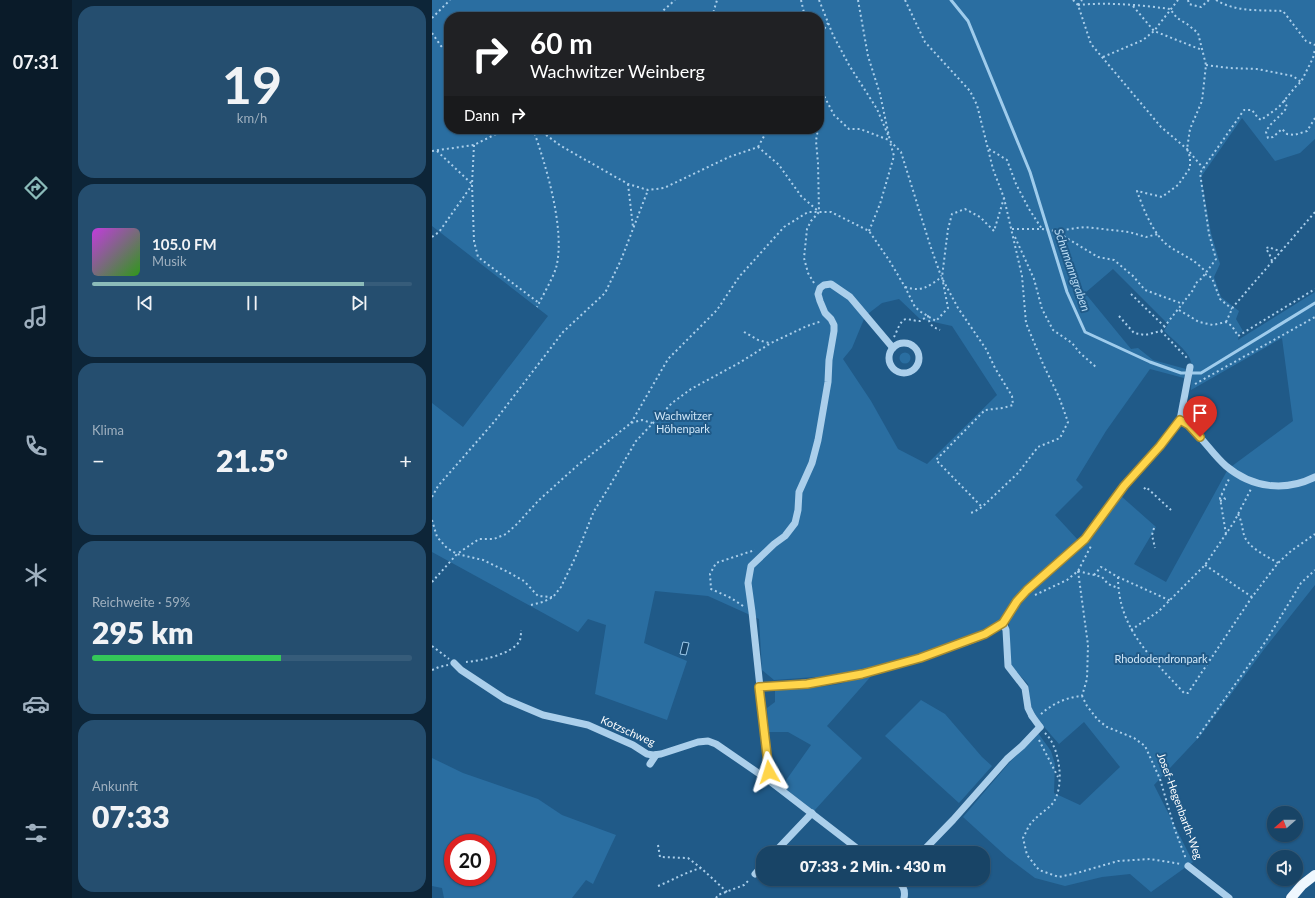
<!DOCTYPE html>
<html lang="de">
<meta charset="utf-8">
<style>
:root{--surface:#184466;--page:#254e6f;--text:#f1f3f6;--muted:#9fb0bf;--line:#365c7a;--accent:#8bbbb9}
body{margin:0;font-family:Lato,sans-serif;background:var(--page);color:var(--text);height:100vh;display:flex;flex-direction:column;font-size:15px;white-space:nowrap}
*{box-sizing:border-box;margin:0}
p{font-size:13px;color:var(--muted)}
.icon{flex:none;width:22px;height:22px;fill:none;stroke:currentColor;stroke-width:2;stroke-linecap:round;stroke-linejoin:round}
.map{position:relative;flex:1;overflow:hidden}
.details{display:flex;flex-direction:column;gap:6px;padding:6px;background:#0d2538;width:360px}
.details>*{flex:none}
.hud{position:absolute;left:12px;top:12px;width:380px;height:122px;border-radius:16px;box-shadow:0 1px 3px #0004,0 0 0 1px var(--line);background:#202124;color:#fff;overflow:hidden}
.needle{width:26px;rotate:249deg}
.fabs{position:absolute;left:835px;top:806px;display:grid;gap:8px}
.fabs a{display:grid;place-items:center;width:36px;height:36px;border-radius:50%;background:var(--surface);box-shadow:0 1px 3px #0004,0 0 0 1px var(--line);font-size:20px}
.speed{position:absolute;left:12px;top:834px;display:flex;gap:8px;font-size:20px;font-weight:700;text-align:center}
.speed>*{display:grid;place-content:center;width:52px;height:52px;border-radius:50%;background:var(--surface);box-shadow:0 1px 3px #0004,0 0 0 1px var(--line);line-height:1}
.speed .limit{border:6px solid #d22;background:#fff;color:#111}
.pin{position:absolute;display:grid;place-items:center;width:34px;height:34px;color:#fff;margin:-41px -17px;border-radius:50% 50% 50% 0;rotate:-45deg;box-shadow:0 0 4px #0007}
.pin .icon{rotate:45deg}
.me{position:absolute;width:44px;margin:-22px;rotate:354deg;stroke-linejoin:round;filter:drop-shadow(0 0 3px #0008)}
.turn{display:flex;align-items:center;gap:14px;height:84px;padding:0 20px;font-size:18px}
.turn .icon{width:52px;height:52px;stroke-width:2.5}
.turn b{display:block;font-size:28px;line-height:34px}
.then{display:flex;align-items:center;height:38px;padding:0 20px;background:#0003;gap:8px;font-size:15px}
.big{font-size:30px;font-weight:800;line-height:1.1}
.details .widget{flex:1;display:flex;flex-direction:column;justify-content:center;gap:6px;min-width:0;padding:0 14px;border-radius:16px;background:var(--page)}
.details .dial{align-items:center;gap:0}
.dial b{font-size:52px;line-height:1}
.song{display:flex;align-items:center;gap:12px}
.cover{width:48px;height:48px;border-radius:6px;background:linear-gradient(135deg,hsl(290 70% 55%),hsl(110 70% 35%))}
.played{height:4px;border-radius:2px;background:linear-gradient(90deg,var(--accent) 85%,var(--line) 85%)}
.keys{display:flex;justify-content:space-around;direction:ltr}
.heat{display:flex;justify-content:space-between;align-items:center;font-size:22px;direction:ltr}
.charge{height:6px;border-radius:3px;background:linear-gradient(90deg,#34c759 59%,var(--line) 0)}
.trip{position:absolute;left:324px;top:846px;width:234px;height:40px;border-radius:16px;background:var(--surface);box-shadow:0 1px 3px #0004,0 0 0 1px var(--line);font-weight:800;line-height:40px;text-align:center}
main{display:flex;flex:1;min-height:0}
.tab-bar{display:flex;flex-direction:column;width:72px;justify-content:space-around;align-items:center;background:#0a1b29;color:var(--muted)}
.tab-bar .icon{width:28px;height:28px}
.tab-bar .active{color:var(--accent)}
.tab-bar b{font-size:18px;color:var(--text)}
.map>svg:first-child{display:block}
.green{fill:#2a6ea1;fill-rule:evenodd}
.water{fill:#164368;stroke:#9fccec}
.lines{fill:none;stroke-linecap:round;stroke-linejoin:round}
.stream{stroke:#9fccec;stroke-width:3}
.path{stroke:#abcfeb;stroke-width:2;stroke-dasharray:2 3;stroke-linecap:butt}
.minor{stroke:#abcfeb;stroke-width:7}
.major{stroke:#eff7fe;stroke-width:10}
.minor-bridge{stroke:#abcfeb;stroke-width:7}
.route-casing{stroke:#a68a30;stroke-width:10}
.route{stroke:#ffd54a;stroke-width:7}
.labels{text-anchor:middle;stroke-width:4;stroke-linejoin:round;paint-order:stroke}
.park-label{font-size:11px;fill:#d0e7f8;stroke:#205a88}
.street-label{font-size:11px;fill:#fff;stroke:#205a88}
.water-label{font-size:12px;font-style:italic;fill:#b7d9f2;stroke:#205a88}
</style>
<main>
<nav class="tab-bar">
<b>07:31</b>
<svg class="icon active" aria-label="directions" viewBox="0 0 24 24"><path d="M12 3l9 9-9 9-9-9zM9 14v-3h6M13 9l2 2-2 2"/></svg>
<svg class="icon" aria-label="music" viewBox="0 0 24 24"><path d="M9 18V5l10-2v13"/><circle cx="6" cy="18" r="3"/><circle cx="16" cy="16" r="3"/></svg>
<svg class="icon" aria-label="phone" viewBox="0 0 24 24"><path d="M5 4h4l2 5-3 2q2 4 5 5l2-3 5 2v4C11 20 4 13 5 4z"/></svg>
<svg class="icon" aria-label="climate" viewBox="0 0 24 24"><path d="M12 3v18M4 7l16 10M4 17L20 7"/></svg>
<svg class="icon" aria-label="car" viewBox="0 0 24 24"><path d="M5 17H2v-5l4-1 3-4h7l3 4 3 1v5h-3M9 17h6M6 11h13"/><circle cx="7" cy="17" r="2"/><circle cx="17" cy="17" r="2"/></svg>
<svg class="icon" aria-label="filters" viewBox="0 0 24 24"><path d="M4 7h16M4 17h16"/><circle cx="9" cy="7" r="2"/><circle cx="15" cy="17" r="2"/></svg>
</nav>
<section class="details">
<div class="widget dial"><b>19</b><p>km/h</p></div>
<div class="widget">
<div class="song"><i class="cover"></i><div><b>105.0 FM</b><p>Musik</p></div></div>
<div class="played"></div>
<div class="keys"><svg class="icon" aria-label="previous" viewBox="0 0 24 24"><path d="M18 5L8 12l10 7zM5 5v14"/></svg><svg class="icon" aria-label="pause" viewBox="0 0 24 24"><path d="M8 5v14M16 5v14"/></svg><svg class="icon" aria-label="next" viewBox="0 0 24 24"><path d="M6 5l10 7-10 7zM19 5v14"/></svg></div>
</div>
<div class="widget"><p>Klima</p>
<div class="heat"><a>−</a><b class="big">21.5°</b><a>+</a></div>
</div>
<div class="widget"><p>Reichweite · 59%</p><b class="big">295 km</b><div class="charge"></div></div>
<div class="widget"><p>Ankunft</p><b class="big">07:33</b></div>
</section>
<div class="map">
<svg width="883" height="898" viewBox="0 0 883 898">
<rect width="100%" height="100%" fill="#205a88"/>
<g class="green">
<path d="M 0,0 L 883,0 L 883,139 L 868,153 L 843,161 L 810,118 L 769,177 L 779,233 L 788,264 L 782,277 L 789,297 L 807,311 L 804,319 L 811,331 L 807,334 L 806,340 L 883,292 L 883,585 L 833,648 L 769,735 L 722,785 L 761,862 L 719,892 L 698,874 L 670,877 L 633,886 L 603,878 L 575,857 L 531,817 L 577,763 L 606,733 L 619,751 L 623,764 L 622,793 L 648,805 L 688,767 L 652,722 L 627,744 C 618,733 604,720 599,706 C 597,699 597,691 596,684 L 578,665 L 577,620 L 598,592 L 632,560 L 689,496 L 724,527 L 702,564 L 734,582 L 796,469 L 861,421 L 850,338 L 759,390 C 759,380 762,368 758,359 C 755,350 739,338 732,331 L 736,324 L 681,269 L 653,293 L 699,349 L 706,348 L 721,360 L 754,369 L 752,378 L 718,369 L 674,431 L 644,480 L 651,487 L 623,515 L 646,540 L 591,589 L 580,602 L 570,619 L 546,632 L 490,653 L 406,676 L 384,679 L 383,677 L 342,680 L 330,670 L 327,619 L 276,596 L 223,591 L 212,643 L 255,661 L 235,720 L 163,694 L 174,625 L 156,619 L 146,632 L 0,552 L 0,403 L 31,427 L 116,316 L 0,226 ZM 17,17 L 387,17 L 387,129 L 17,129 ZM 467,299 L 488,319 L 520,326 L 565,395 L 495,464 L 466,449 L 439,401 L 411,359 L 420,348 L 432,319 L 437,313 L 450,303 Z"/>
<circle cx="473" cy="358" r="5.5"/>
<polygon points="441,674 395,726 430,758 382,811 350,786 379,745 356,732 337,732 335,708 343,702 343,690 381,688 407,684"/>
<polygon points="489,700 513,714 550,757 560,766 527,803 453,736"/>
<path d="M 0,758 L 31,773 L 106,799 L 130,815 L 184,835 L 161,884 L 154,880 L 140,898 L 12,898 L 10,888 L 0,886 ZM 21,843 L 55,843 L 55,877 L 21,877 Z"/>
</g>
<polygon class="water" points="251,642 257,643 254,655 248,654"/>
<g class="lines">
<polyline class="stream" points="519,0 536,21 598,172 635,292 653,332 718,362 749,373 769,373 883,303"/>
<g class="path">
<polyline points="369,0 373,17"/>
<polyline points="387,0 401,35 417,65 445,109 456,135"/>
<polyline points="426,0 436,56 448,94 458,141 469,152 498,245 509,276"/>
<polyline points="473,0 493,42 538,91 545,105 561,169 572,198 590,276 594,323 611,364 627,397 636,422 628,438 606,447 586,473 550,507 542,512 538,513"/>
<polyline points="641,0 646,5 659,44 729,127 755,149 771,168"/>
<polyline points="756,0 757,4 769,7 777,0"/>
<path d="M 784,0 C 803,12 829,10 851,11 L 874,41 L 883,45"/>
<path d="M 646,5 C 676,2 709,5 738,9 L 745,18 L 755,24 L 766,33 L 774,65 L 770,101 L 758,129 L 755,149 L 758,157 L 758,168 L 746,185 L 730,197 L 705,191 C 711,208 720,231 733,243 C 741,250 751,254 760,260 C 765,263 770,268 774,272"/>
<polyline points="646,5 650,0"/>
<polyline points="701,6 722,31 770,50"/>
<polyline points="224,17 243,0"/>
<polyline points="280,17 285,0"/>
<polyline points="0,18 18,0"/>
<polyline points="0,33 9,46 17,54"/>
<polyline points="387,37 396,23"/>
<polyline points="671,57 711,40 722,31 746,0"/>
<polyline points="387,63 390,92 387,120"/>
<polyline points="774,65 797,68 825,69 861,76 869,82"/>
<polyline points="390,92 402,115 417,129 428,129 457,140"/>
<path d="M 852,100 L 855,107 C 849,117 838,122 834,132 L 836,138 L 841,137 L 850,129 L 855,134 L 862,135 L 875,131 L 883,118"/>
<path d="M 101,129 C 114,165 134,231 124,268 C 120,280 111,295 105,307"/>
<polyline points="106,129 129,146 196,184 216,190 232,188 297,157 326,147 347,165 369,196 386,211"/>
<polyline points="42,145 40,184 42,241 46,257 107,303"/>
<polyline points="326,147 336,129"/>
<polyline points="557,149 575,160 584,184 597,209 610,229"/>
<polyline points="0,151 42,145 74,129"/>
<polyline points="5,151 40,184"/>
<polyline points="196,184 201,227"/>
<polyline points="580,229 610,229 623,231 653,227 697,232 714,237 726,234"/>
<polyline points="437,231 448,204 462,156 458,142"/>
<polyline points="623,231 666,257 682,260 701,276 713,290 751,304"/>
<polyline points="0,237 7,232 40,185"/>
<polyline points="583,237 602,279 610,309 621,330 640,343 648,353 665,368"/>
<polyline points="840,261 837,253 834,249 834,248 838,247 841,249 849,251"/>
<polyline points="773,274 780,278 788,299 800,309"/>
<polyline points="511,280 526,308 554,349 563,368 580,396 581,405 571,408 553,410 504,460 550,507"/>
<polyline points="382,283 376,273 372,258 375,229 379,221 387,212 386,163 384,141 386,129"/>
<path d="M 473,287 C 491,292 495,287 510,277"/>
<polyline points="699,294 732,326"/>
<polyline points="747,310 767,322 781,325 794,322 800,326 806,336 883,289"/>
<polyline points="687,316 702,333 713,335 729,331 761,290 764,283 770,278 784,259 777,234 768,173 812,110 820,110 826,118 829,120 847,107 865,85 869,82 881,58 883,49"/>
<polyline points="794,322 801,307 883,212"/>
<polyline points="729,331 756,359"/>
<polyline points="312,332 326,340 337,343"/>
<path d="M 462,337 C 465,332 468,319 475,319 C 480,320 484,321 488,321 L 496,316 C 497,325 501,327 508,330"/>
<polyline points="763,384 883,317"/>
<polyline points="199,423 236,359 285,310 307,277 352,227 376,212 399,212 437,231 457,260 473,287 483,307 489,312 504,321 516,308 510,277 516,229 520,214 533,209 548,217 562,231 572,198"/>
<polyline points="712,489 714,487 739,510"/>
<polyline points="0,497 6,486 62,422 131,332 173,293 189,260 216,190"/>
<polyline points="788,501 793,499 790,495"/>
<path d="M 806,514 C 810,521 810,528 812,535 C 816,548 835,556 846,563"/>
<polyline points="0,520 5,537 15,548 25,554 51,560 76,572 92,581 106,596 120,597"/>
<polyline points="722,528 720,535 723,548"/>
<polyline points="794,534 788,498 797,479"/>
<polyline points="773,565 820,597"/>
<polyline points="646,571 656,645 655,679 650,696"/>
<polyline points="646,571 670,577 676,584 686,588"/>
<polyline points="662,575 669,567 686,577 739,601"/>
<path d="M 686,577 C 686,629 720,658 752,693 L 756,693 L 820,597 L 846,563 L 859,551 L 883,534"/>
<polyline points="0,582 25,554 47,539 62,539 74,534 85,524 107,500 146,465 199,423 210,420 220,423"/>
<polyline points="603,595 635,580 646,571 659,546"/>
<polyline points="99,605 111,602 121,597 129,587 143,558 162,511 177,487 204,441 240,403 259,389 307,363 339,343 375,326 390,321"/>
<polyline points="311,606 299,598 279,589 278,574 284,563 323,550"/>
<polyline points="699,630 727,611 773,565 802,522 819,489"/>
<polyline points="0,646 17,659"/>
<path d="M 34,662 C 48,661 82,654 88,640 C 89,637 89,633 89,630"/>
<polyline points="0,670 7,667 16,665"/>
<path d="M 609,714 C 620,704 635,697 650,696 L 655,706 L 666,720 L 675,727 L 702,738 L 713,746 L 728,779 L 743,830 L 754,859"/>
<path d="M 613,733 C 628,747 633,786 621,803 C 615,810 606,815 600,822 C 596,826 594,833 591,838 L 595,855 L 607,870 L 627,877 L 645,873 L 686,861 L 718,859 L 749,864"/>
<polyline points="765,738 834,641 869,583 883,570"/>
<polyline points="607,740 626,777"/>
<polyline points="226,845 228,857 256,858 269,868 295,892"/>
<path d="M 226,886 C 241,880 254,872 269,868"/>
<polyline points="284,898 286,895 312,885 317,880"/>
</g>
<g class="minor">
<circle cx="472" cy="358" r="15"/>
<path d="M 748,420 C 767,431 778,452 794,466 C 820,488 853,492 883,477"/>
<polyline points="571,623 574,630 576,666 593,688 596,708 600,716"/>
<polyline points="22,663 29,670 73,699 111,715 156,725 201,745 215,754 221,755 229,754 266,742 276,741 284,744 335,779 431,853"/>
<path d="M 327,687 C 392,684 455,670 516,648 C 535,642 555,636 571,623 C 579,616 582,604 590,596 C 609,575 632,558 653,539 L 692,486 L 728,446 L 748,420 L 758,367"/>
<polyline points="218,764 224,755"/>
<polyline points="335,779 337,772 320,612 316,583 319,566 342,544 353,536 363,523 366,510 367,492 380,463 386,440 396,382 397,360 402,331 402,325 399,319 393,313 388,301 386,294 388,288 392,285 399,284 418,297 461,348"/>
<polyline points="342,853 380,813"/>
<polyline points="489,853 521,820 575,759 590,746 608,727"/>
<polyline points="756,866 797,898"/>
<polyline points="323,874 331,865"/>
<path d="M 464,879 C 470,885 474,889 472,898"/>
</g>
<polyline class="major" points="859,898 870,885 883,875"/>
<polyline class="minor-bridge" points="600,716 608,727"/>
</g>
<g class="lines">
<defs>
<polyline id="route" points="337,772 327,687 375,684 430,674 488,658 553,634 571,623 585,601 595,590 653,539 692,486 728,446 748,420 757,425 768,437"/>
</defs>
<use href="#route" class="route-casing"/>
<use href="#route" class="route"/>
</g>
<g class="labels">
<g class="park-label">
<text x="251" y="420">Wachwitzer<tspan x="251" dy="13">Höhenpark</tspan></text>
<text x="729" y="663">Rhododendronpark</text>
</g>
<g class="street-label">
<text transform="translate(196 731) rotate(24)" y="4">Kotzschweg</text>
<text transform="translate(748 806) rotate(70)" y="4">Josef-Hegenbarth-Weg</text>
</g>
<g class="water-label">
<text transform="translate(640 270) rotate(71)" y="4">Schumanngraben</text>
</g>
</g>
</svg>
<div class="fabs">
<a><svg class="needle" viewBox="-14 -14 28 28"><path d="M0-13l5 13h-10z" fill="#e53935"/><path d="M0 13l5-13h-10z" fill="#9fb0bf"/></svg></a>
<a><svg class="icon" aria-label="sound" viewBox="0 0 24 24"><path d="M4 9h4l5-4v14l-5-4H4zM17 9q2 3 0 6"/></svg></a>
</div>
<div class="speed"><div class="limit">20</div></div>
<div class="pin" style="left:768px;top:437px;background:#d93025"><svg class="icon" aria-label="arrive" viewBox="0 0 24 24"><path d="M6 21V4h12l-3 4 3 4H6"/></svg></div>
<svg class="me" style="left:337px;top:772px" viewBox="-20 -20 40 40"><path d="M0-17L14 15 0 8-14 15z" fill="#ffd54a" stroke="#fff" stroke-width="4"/></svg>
<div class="trip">07:33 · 2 Min. · 430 m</div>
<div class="hud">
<div class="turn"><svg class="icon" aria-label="right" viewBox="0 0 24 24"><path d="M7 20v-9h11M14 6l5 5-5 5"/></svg><div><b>60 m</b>Wachwitzer Weinberg</div></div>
<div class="then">Dann<svg class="icon" aria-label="right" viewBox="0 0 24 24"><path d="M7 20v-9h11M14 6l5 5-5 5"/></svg></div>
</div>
</div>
</main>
